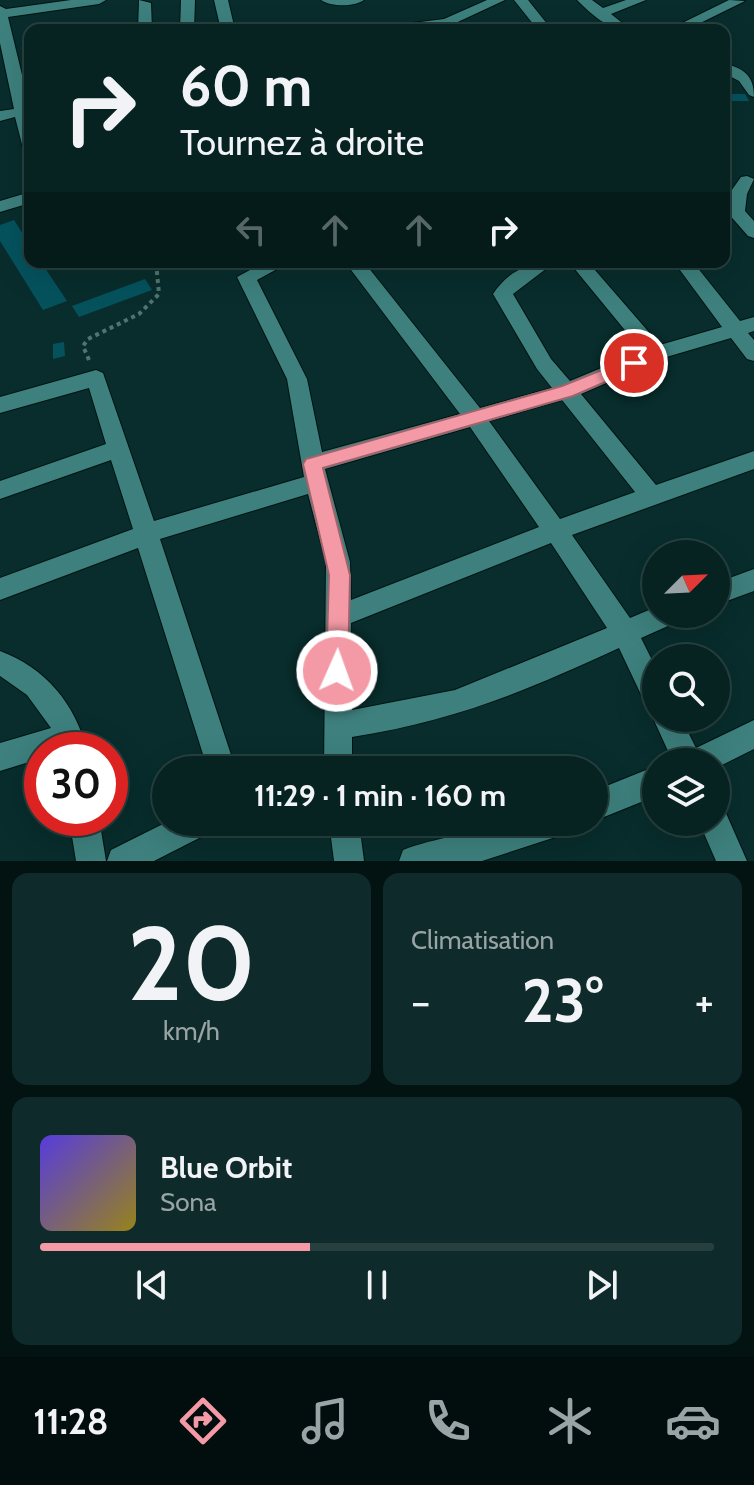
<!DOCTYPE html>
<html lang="fr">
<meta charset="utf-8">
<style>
:root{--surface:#062221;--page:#0f2a2a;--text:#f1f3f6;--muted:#98a4a5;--line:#273f3f;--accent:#f49aa6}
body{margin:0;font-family:Cabin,sans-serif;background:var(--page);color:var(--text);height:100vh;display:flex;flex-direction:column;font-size:30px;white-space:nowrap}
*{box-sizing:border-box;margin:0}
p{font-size:26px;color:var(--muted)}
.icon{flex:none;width:44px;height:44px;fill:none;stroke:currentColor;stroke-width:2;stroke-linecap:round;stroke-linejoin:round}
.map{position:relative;height:861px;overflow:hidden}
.drawer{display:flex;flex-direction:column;gap:12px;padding:12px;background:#031312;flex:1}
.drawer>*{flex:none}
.banner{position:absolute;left:24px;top:24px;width:706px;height:244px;border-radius:16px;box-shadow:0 8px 32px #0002,0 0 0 2px var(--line);background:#062221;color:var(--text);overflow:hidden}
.needle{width:52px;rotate:66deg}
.controls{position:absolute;left:642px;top:540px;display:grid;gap:16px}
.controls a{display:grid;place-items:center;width:88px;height:88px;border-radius:50%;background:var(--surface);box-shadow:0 8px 32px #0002,0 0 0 2px var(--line);font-size:40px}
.speed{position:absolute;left:24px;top:732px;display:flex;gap:16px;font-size:40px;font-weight:700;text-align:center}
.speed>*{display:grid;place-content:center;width:104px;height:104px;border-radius:50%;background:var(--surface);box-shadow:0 8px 32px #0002,0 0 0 2px var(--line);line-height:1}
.speed .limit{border:12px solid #d22;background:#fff;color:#111}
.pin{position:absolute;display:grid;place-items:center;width:68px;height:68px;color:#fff;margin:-34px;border:4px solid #fff;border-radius:50%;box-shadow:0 2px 8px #0007}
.me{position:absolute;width:88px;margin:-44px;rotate:2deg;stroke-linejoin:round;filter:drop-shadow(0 0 6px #0008)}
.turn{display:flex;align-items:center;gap:28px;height:168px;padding:0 24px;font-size:36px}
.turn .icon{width:104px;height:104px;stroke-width:2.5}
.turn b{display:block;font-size:56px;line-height:68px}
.lanes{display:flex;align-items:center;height:76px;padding:0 24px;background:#0003;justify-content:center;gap:40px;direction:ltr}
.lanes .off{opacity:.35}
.big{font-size:60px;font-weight:800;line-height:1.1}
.drawer .widget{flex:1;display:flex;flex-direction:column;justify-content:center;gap:12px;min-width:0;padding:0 28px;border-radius:16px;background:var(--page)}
.drawer .dial{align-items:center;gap:0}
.dial b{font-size:104px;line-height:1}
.song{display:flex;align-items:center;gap:24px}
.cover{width:96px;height:96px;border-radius:12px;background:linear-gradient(135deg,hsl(250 70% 55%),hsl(50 70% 35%))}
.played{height:8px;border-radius:4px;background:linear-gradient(90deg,var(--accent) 40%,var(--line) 40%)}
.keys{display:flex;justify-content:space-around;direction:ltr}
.heat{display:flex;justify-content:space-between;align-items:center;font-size:44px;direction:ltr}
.drawer .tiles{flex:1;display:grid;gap:12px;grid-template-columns:1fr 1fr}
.widget:last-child{grid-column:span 2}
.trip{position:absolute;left:152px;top:756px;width:456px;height:80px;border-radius:40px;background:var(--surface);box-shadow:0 8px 32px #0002,0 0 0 2px var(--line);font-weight:800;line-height:80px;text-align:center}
.tabs{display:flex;height:128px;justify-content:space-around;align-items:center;background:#020e0d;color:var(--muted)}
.tabs .icon{width:56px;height:56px}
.tabs .selected{color:var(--accent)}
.tabs b{font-size:36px;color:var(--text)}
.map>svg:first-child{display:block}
.building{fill:#05525d}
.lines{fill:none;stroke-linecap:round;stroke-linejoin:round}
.street-casing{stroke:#011413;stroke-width:2}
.path{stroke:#517473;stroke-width:4;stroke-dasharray:4 4;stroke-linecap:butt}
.street{fill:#3d807d;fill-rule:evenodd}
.route{fill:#f49aa6;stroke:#9f646c;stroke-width:2}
</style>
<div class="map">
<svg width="754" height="861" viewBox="0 0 754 861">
<rect width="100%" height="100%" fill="#082d2c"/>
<g class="building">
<polygon points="724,94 745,94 749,101 724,101"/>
<polygon points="14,220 30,245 30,262 41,262 67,301 43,310 0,241 0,225"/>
<polygon points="145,279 152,290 79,317 72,306"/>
<polygon points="64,342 65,356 53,359 53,344"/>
</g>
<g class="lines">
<defs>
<g id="street">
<polygon points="71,0 106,0 99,4 8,17 30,108 30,154 24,152 15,117 0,121 0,111 14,109 0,43 0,6 6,9"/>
<polygon points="139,0 151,3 152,30 138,30"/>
<polygon points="181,0 195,0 194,30 180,30"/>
<polygon points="214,0 228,0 235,30 221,30"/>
<path d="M 321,0 L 364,0 C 354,7 331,7 321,0 Z"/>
<polygon points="487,0 505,0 447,27 382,30 389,26 444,19"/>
<polygon points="514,0 528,0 552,30 538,30"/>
<path d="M 577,0 L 592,0 L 603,8 L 626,0 L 646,0 L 611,14 L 631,30 C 608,30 592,15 577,0 Z"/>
<polygon points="729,0 745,1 686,30 668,30"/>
<path d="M 724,63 C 744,69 754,75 754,97 L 749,95 L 739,81 L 724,73 Z"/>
<polygon points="747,176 754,179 747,194 745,211 754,221 754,238 748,236 727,212 729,194 741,177"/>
<polygon points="30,192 30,203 0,212 0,201"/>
<path d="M 265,262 L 290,262 L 257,280 L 307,379 L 322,452 L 460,414 L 345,262 L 364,262 L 480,408 L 552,388 L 537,369 L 493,294 C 508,271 529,262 555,262 L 513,294 L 551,359 L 570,381 L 642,351 L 569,262 L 588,262 L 660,345 L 722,327 L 674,262 L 693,262 L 740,321 L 754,317 L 754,331 L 748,333 L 754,340 L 754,361 L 747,359 L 731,338 L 663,358 L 581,394 L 656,485 L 754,451 L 754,469 L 572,535 L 630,618 L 656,607 L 656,614 L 681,614 L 677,622 L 641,638 L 656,668 L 656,709 L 646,705 L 619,648 C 526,691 454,721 352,737 L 352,770 L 324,770 L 326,562 L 308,494 L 160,539 L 236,770 L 208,770 L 138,548 L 0,600 L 0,578 L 133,529 L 111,460 L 0,499 L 0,481 L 106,444 L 89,388 L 0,413 L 0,397 L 96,370 L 103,373 L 154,521 L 304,477 L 287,379 L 237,277 ZM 562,400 L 635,492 L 560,519 L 489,421 ZM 470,427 L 539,527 L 351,600 L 350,562 L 325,469 ZM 551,543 L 607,628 L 455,690 L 352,710 L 351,623 Z"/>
<polygon points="754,569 754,591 716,605 716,583"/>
<path d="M 0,651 C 46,668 75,704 87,750 L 42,750 L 42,758 L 0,771 L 0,743 L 51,728 L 27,695 L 0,676 Z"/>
<polygon points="656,711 656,718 681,718 696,748 754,720 754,749 716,768 716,762 673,762 653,718"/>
<polygon points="656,766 656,796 594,821 594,791"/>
<polygon points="716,808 725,811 747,861 716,861 699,822 716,822"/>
<polygon points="69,818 99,818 106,861 76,861"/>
<polygon points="167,822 213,822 209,833 154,861 107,861 111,850"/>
<polygon points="329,822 359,822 364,861 334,861"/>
<path d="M 509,822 L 572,822 L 568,833 L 482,861 L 399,861 L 403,850 C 433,838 476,833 509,822 Z"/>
</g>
</defs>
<use href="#street" class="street-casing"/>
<polyline class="path" points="89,360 83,346 88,339 139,314 159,294 156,262"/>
<use href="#street" class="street"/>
</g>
<polygon class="route" points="634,357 640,358 640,367 573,396 323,468 350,575 348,671 345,678 337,681 329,678 326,671 329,575 303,464 306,459 562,386"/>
</svg>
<div class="controls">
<a><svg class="needle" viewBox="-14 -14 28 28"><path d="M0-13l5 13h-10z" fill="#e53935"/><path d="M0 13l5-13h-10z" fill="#98a4a5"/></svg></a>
<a><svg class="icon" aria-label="search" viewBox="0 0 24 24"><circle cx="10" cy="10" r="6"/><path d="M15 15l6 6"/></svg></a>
<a><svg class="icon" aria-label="layers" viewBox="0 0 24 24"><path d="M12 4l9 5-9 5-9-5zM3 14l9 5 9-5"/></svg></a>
</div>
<div class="speed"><div class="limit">30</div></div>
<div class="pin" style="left:634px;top:363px;background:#d93025"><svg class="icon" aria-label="arrive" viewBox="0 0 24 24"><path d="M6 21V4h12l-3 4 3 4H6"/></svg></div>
<svg class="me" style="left:337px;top:671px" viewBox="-20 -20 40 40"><circle r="17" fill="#f49aa6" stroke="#fff" stroke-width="3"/><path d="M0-11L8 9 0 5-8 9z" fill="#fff"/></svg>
<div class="trip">11:29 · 1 min · 160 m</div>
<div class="banner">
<div class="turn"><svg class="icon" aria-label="right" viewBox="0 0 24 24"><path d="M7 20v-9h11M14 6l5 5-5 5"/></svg><div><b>60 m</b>Tournez à droite</div></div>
<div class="lanes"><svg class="icon off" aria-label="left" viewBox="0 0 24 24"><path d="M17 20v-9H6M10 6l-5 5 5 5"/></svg><svg class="icon off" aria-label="ahead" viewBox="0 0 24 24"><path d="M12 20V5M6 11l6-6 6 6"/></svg><svg class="icon off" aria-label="ahead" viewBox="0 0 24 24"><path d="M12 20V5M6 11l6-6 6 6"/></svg><svg class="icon" aria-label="right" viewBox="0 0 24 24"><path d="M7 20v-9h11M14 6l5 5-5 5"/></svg></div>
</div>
</div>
<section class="drawer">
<div class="tiles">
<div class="widget dial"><b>20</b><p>km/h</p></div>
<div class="widget"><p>Climatisation</p>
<div class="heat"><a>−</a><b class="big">23°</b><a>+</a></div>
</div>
<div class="widget">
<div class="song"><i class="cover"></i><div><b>Blue Orbit</b><p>Sona</p></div></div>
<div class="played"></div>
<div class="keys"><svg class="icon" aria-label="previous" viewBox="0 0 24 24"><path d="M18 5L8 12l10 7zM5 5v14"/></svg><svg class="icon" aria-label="pause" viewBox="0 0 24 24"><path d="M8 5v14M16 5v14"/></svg><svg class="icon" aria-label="next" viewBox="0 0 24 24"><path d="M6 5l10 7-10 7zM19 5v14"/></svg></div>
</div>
</div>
</section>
<nav class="tabs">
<b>11:28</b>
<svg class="icon selected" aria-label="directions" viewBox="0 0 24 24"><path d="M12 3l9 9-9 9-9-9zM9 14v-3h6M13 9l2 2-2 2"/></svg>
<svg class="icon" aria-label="music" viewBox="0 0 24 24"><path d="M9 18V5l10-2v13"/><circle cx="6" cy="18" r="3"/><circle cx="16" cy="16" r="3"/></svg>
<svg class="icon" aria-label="phone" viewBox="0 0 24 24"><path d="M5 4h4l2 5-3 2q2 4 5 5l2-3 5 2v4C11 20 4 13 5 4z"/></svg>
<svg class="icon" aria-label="climate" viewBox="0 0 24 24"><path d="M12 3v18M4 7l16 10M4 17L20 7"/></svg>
<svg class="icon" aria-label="car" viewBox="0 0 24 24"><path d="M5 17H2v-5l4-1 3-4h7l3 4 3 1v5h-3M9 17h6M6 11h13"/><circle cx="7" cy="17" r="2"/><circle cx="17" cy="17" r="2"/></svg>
</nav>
